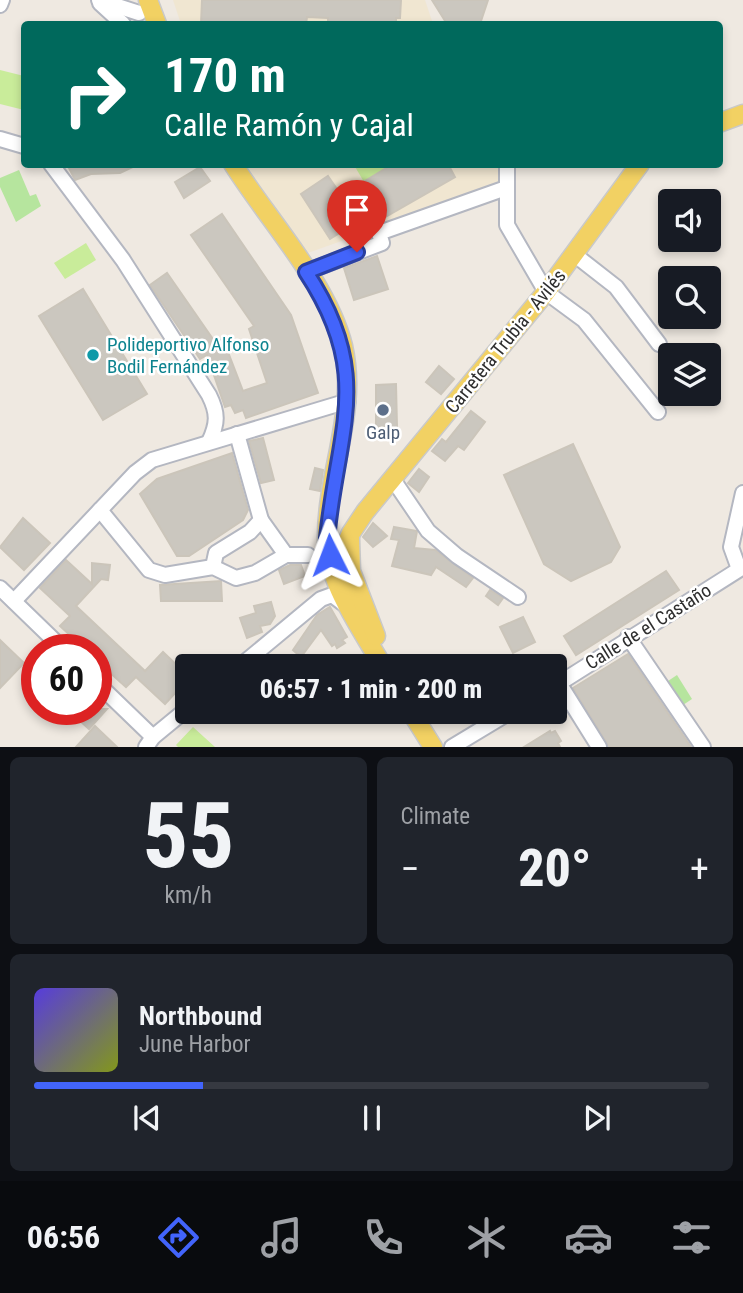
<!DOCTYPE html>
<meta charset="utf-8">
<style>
:root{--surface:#171b24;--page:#20242c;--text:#f1f3f6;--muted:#9ea1a6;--line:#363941;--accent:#4264fb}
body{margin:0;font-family:"Roboto Condensed",sans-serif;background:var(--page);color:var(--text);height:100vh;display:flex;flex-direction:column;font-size:26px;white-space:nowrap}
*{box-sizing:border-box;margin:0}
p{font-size:23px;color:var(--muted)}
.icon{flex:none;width:38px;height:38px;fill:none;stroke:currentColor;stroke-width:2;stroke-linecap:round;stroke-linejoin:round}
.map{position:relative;height:747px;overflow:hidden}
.drawer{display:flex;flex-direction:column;gap:10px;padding:10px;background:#0d0f14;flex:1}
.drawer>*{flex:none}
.banner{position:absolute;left:21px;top:21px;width:702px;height:147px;border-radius:7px;box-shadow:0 4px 10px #0003;background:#00695c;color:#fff;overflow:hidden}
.buttons{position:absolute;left:658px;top:189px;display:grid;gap:14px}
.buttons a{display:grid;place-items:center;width:63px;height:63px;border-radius:7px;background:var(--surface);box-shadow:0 4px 10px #0003;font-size:35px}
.speed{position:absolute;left:21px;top:634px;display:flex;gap:14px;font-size:35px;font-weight:700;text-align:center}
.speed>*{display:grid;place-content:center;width:91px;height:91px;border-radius:50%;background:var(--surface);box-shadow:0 4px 10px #0003;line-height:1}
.speed .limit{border:10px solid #d22;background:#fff;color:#111}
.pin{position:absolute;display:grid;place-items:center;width:60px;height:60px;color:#fff;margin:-72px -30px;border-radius:50% 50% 50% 0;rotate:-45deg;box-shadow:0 0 7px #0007}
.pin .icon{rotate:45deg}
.me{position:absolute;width:77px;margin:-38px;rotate:357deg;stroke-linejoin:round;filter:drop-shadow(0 0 5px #0008)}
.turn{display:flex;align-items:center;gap:24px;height:147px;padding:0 28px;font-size:32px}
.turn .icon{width:91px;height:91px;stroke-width:2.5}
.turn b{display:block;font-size:49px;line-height:60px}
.big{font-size:52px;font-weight:800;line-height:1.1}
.drawer .widget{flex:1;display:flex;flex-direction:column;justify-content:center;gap:10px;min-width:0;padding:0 24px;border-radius:10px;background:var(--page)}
.drawer .dial{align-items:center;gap:0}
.dial b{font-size:91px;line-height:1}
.song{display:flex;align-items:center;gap:21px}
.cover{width:84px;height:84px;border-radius:10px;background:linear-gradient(135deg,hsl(250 70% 55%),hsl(70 70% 35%))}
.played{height:7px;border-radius:4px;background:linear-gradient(90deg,var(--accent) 25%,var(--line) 25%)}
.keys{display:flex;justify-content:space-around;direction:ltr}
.heat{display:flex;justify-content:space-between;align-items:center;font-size:38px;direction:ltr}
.drawer .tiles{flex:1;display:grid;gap:10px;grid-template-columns:1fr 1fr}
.widget:last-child{grid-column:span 2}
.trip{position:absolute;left:175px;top:654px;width:392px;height:70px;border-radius:7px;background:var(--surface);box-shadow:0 4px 10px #0003;font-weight:800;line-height:70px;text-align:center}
.menu{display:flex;height:112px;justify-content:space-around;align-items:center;background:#090b0e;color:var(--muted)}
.menu .icon{width:49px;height:49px}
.menu .on{color:var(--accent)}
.menu b{font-size:32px;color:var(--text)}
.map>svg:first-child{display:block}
.education{fill:#f0e6d1}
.green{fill:#b6e59e}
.pitch{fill:#c9ec9a}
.building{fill:#cbc7bf;stroke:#cbc5ba;stroke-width:2}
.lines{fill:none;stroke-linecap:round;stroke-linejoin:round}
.minor-casing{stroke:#b4b7c1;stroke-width:18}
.major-casing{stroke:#c9c9c9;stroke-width:21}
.minor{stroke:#fff;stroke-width:14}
.major{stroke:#f2d163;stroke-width:18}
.route-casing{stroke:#2b41a3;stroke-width:18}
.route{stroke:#4264fb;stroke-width:12}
.culture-dot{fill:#0f9aa8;stroke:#fff;stroke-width:2.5}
.service-dot{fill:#5c6f8a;stroke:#fff;stroke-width:2.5}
.labels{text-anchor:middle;stroke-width:5;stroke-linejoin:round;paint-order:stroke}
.street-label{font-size:19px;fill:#2e2e2e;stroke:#fff}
.culture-label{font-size:19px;fill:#0d838f;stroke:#fff;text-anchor:start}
.service-label{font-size:19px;fill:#4e5e75;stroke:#fff}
</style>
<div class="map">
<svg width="743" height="747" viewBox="0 0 743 747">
<rect width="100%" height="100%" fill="#efe9e1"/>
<g class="education">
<polygon points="173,0 425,0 433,24 181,24"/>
<polygon points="245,165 503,165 502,184 305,254"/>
</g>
<g class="green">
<polygon points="19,170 30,196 36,194 41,206 16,222 0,187 0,178"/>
<polygon points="677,675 692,699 680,707 665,683"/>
</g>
<g class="pitch">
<polygon points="0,70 24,76 24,110 0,104"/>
<polygon points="354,165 393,165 364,182"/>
<polygon points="86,243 96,260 65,279 54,263"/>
<polygon points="193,727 215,747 216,747 178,747 176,745"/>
</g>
<g class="building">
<polygon points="202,0 401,0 400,18 396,18 396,23 328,24 328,18 307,17 306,24 201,24"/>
<polygon points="432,0 488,0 480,24 447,24"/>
<polygon points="67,164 139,164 120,173 91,174 75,180"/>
<polygon points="393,164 448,164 455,177 382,219 360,184"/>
<polygon points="200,167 210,181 184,198 175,182"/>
<polygon points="328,176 359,221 330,239 301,194"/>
<polygon points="222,214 291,315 318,393 246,418 243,410 235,413 231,405 225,407 207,355 200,359 150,285 167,273 215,342 223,339 243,391 267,383 249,329 254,326 191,235"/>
<polygon points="377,256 388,289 354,300 344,268"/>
<polygon points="83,289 147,394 103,420 39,316"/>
<polygon points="439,366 454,379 441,394 426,382"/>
<polygon points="396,384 397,427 376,427 376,385"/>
<polygon points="471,411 485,422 464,450 458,446 445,461 432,451 442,439 446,442"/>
<polygon points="263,438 274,480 261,483 249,441"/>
<polygon points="573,444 620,547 611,562 571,581 544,564 504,475"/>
<polygon points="232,453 248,510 243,520 189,556 177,556 140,494 157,479"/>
<polygon points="315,468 323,470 320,491 310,489"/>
<polygon points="419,469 429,477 419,492 408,483"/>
<polygon points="23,518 50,543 24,570 0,547"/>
<polygon points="373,523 387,536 373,547 363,537"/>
<polygon points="394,527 417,531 414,548 435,550 473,578 466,587 436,567 431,575 392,566 399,540 391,539"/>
<polygon points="66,560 92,584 92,563 110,565 108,580 101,579 76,606 145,671 163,652 187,675 187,680 165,704 136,677 126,687 96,660 96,649 85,649 60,626 70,616 40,588"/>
<polygon points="290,565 301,565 305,576 284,584 279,570"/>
<polygon points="666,571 679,590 576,655 564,636"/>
<polygon points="221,581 222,601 161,601 160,585"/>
<polygon points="490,590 503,598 498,605 486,596"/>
<polygon points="271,602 275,616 270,624 260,626 262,632 247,638 240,618 256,613 254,606"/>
<polygon points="330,607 347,637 342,640 345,643 337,648 335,644 332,646 321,630 301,657 293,650 317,615"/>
<polygon points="523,617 535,642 513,653 500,627"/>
<polygon points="0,640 24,663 0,688"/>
<polygon points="37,653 37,681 23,668"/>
<polygon points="628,654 691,747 609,747 573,688"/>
<polygon points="67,709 107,709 89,729"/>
<polygon points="95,726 117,747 76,747"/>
<polygon points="550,731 551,733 555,731 561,741 558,743 560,747 524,747"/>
</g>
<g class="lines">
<defs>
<g id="minor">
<polyline points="99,0 139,13"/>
<polyline points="100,3 123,24"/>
<polyline points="0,5 2,0"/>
<polyline points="0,139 24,146"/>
<path d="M 51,164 L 123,260 L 209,395 C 218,413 218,423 209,442"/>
<polyline points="507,164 507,225 546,292 584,320 658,412"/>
<polyline points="575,255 616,287 659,344"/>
<polyline points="306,272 382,243 379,233 506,188"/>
<polyline points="392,478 428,531 457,556 518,597"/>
<polyline points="100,510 149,570 165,575 213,567 236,578 255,573 286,555 261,520"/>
<polyline points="286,555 308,555"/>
<polyline points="213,567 216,553 250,532 261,520 237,434"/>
<polyline points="739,569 731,547 743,493"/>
<polyline points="0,588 63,649"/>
<polyline points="14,601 135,473 152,460 348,401"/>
<polyline points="628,637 703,747"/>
<polyline points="239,667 321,599 332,595 348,607"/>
<polyline points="96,682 153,737"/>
<polyline points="559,683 599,747"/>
<polyline points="555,686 743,567"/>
<polyline points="146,747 153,737 187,709"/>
<polyline points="452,747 510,712"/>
</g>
<g id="major">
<polyline points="148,0 157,24"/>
<polyline points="719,123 743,114"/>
<path d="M 233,164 C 268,220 327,282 343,346 C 358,411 327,472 327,536 C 326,582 362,629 383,667"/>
<polyline points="350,539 351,571 376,636"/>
<polyline points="334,572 351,533 365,512 546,292 640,164"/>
<polyline points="411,712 433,747"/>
</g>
</defs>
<use href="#minor" class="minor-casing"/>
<use href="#major" class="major-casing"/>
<use href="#minor" class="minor"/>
<use href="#major" class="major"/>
</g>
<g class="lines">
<defs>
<path id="route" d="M 330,555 L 327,538 C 338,428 374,375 306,272 L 357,252"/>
</defs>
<use href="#route" class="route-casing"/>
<use href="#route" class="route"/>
</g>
<circle class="culture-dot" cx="93" cy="355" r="7"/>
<circle class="service-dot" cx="383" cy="410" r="7"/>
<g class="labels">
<g class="street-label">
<text transform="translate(505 341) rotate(-51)" y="7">Carretera Trubia - Avilés</text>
<text transform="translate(648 626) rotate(-32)" y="7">Calle de el Castaño</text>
</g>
<g class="culture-label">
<text x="107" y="351">Polideportivo Alfonso<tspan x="107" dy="22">Bodil Fernández</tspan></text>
</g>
<g class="service-label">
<text x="383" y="439">Galp</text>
</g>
</g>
</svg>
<div class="buttons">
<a><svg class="icon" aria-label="sound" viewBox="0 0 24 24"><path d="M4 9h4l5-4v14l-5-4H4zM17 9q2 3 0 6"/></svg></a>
<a><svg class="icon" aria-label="search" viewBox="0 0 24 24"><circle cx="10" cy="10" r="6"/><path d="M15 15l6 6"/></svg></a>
<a><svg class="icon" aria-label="layers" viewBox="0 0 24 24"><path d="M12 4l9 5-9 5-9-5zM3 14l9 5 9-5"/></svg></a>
</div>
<div class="speed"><div class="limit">60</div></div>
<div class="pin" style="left:357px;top:252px;background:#d93025"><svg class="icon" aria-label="arrive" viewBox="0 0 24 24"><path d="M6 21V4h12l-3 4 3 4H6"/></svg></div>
<svg class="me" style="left:330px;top:555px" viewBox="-20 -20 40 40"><path d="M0-17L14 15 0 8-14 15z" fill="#4264fb" stroke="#fff" stroke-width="4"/></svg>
<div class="trip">06:57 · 1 min · 200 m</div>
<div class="banner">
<div class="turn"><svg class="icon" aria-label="right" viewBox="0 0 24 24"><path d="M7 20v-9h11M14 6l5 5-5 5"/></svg><div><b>170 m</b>Calle Ramón y Cajal</div></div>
</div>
</div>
<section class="drawer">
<div class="tiles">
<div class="widget dial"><b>55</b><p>km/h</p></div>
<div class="widget"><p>Climate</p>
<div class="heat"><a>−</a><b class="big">20°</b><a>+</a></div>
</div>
<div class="widget">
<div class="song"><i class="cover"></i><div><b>Northbound</b><p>June Harbor</p></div></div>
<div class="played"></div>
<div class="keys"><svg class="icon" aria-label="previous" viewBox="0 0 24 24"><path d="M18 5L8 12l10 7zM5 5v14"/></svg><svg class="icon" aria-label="pause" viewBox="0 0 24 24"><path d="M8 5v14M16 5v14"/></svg><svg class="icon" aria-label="next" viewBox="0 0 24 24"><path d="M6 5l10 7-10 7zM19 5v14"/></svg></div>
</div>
</div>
</section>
<nav class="menu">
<b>06:56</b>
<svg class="icon on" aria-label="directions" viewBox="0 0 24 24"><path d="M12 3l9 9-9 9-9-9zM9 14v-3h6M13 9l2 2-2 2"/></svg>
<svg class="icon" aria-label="music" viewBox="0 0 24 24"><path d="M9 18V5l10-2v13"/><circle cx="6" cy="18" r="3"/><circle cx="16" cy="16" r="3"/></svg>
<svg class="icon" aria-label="phone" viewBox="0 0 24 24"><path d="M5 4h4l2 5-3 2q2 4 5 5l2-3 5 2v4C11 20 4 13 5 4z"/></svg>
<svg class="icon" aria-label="climate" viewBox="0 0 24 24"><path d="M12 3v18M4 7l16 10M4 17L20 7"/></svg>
<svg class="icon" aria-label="car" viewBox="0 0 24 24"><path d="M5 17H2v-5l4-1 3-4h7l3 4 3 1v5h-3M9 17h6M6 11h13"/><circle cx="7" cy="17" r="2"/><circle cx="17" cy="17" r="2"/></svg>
<svg class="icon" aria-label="filters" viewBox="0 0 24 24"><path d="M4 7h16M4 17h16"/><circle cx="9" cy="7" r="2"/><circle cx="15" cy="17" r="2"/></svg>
</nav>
